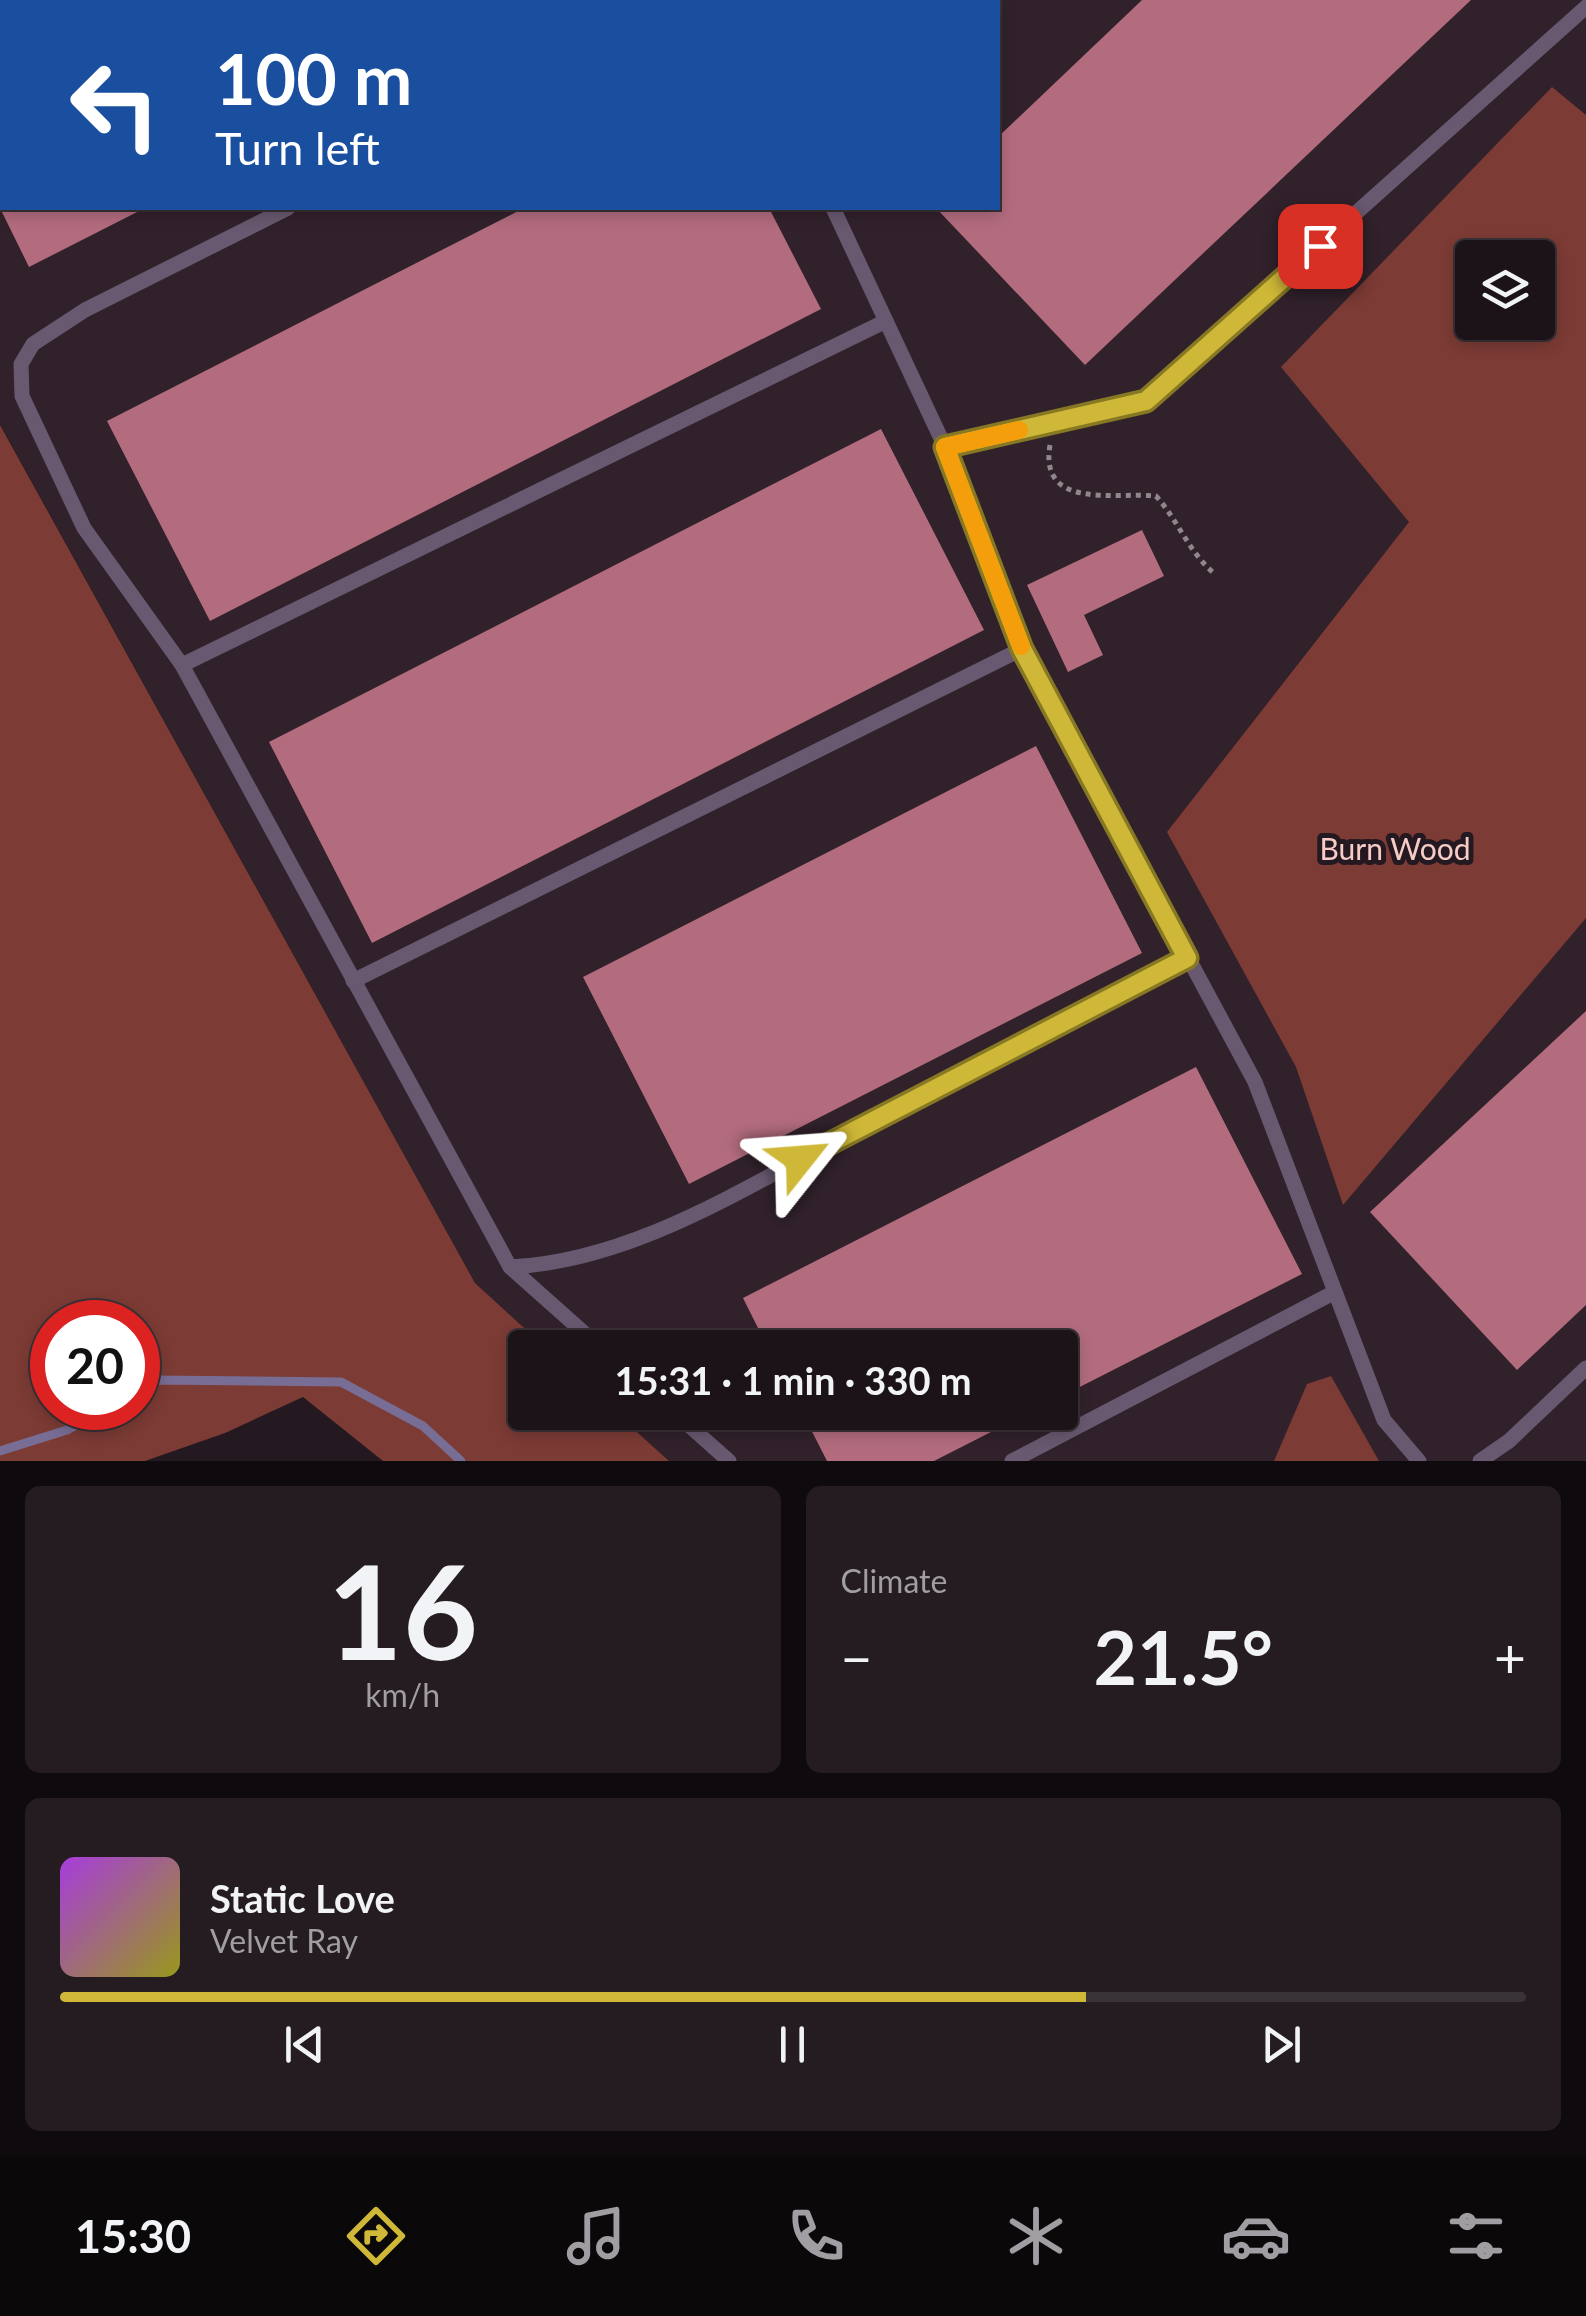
<!DOCTYPE html>
<meta charset="utf-8">
<style>
:root{--surface:#1b1318;--page:#241c21;--text:#f1f3f6;--muted:#a09ea2;--line:#393237;--accent:#cfb837}
body{margin:0;font-family:Lato,sans-serif;background:var(--page);color:var(--text);height:100vh;display:flex;flex-direction:column;font-size:38px;white-space:nowrap}
*{box-sizing:border-box;margin:0}
p{font-size:32px;color:var(--muted)}
.icon{flex:none;width:55px;height:55px;fill:none;stroke:currentColor;stroke-width:2;stroke-linecap:round;stroke-linejoin:round}
.map{position:relative;height:1461px;overflow:hidden}
.sheet{display:flex;flex-direction:column;gap:25px;padding:25px;background:#0f0a0d;flex:1}
.sheet>*{flex:none}
.banner{position:absolute;left:0px;top:0px;width:1000px;height:210px;box-shadow:0 5px 15px #0003,0 0 0 2px var(--line);background:#1a4fa0;color:#fff;overflow:hidden}
.fabs{position:absolute;left:1455px;top:240px;display:grid;gap:20px}
.fabs a{display:grid;place-items:center;width:100px;height:100px;border-radius:10px;background:var(--surface);box-shadow:0 5px 15px #0003,0 0 0 2px var(--line);font-size:50px}
.speed{position:absolute;left:30px;top:1300px;display:flex;gap:20px;font-size:50px;font-weight:700;text-align:center}
.speed>*{display:grid;place-content:center;width:130px;height:130px;border-radius:50%;background:var(--surface);box-shadow:0 5px 15px #0003,0 0 0 2px var(--line);line-height:1}
.speed .limit{border:15px solid #d22;background:#fff;color:#111}
.pin{position:absolute;display:grid;place-items:center;width:85px;height:85px;color:#fff;margin:-42px;border-radius:20px;box-shadow:0 5px 15px #0006}
.me{position:absolute;width:110px;margin:-55px;rotate:62deg;stroke-linejoin:round;filter:drop-shadow(0 0 8px #0008)}
.turn{display:flex;align-items:center;gap:35px;height:210px;padding:0 50px;font-size:45px}
.turn .icon{width:130px;height:130px;stroke-width:2.5}
.turn b{display:block;font-size:70px;line-height:85px}
.big{font-size:75px;font-weight:700;line-height:1.1}
.sheet .tile{flex:1;display:flex;flex-direction:column;justify-content:center;gap:15px;min-width:0;padding:0 35px;border-radius:15px;background:var(--page)}
.sheet .dial{align-items:center;gap:0}
.dial b{font-size:130px;line-height:1}
.song{display:flex;align-items:center;gap:30px}
.cover{width:120px;height:120px;border-radius:15px;background:linear-gradient(135deg,hsl(280 70% 55%),hsl(60 70% 35%))}
.played{height:10px;border-radius:5px;background:linear-gradient(90deg,var(--accent) 70%,var(--line) 70%)}
.keys{display:flex;justify-content:space-around;direction:ltr}
.heat{display:flex;justify-content:space-between;align-items:center;font-size:55px;direction:ltr}
.sheet .tiles{flex:1;display:grid;gap:25px;grid-template-columns:1fr 1fr}
.tile:last-child{grid-column:span 2}
.trip{position:absolute;left:508px;top:1330px;width:570px;height:100px;border-radius:10px;background:var(--surface);box-shadow:0 5px 15px #0003,0 0 0 2px var(--line);font-weight:700;line-height:100px;text-align:center}
.dock{display:flex;height:160px;justify-content:space-around;align-items:center;background:#0b080a;color:var(--muted)}
.dock .icon{width:70px;height:70px}
.dock .active{color:var(--accent)}
.dock b{font-size:45px;color:var(--text)}
.map>svg:first-child{display:block}
.built{fill:#31212b;fill-rule:evenodd}
.forest{fill:#7c3b35;fill-rule:evenodd}
.lines{fill:none;stroke-linecap:round;stroke-linejoin:round}
.stream{stroke:#786d95;stroke-width:9}
.building{fill:#b26c7e}
.path{stroke:#90878d;stroke-width:5;stroke-dasharray:5 5;stroke-linecap:butt}
.service{stroke:#695970;stroke-width:15}
.route-casing{stroke:#877824;stroke-width:25}
.route{stroke:#cfb837;stroke-width:18}
.slow{stroke:#f59e0b;stroke-width:18}
.labels{text-anchor:middle;stroke-width:10;stroke-linejoin:round;paint-order:stroke}
.park-label{font-size:30px;fill:#f7ccc7;stroke:#241920}
</style>
<div class="map">
<svg width="1586" height="1461" viewBox="0 0 1586 1461">
<rect width="100%" height="100%" fill="#241920"/>
<path class="built" d="M 0,0 L 1586,0 L 1586,1461 L 1379,1461 L 1330,1377 L 1307,1384 L 1274,1461 L 669,1461 L 616,1413 L 1060,1412 L 1060,1348 L 545,1347 L 475,1283 L 0,424 ZM 2,2 L 998,2 L 998,208 L 2,208 ZM 1472,258 L 1538,258 L 1538,322 L 1472,322 Z"/>
<g class="forest">
<path d="M 1552,87 L 1586,115 L 1586,918 L 1343,1205 L 1296,1067 L 1167,832 L 1409,522 L 1281,367 ZM 1472,258 L 1538,258 L 1538,322 L 1472,322 Z"/>
<path d="M 0,425 L 475,1283 L 545,1347 L 525,1348 L 525,1412 L 616,1413 L 669,1461 L 383,1461 L 303,1397 L 225,1433 L 145,1461 L 0,1461 ZM 52,1322 L 138,1322 L 138,1408 L 52,1408 Z"/>
<polygon points="1331,1376 1379,1461 1274,1461 1307,1384"/>
</g>
<g class="lines">
<g class="stream">
<polyline points="138,1390 155,1380 341,1382 423,1426 461,1461"/>
<polyline points="0,1451 67,1430 106,1408"/>
</g>
</g>
<g class="building">
<polygon points="1142,0 1471,0 1085,365 936,208 998,208 998,137"/>
<polygon points="0,208 145,208 29,267"/>
<polygon points="524,208 769,208 821,309 210,621 107,421"/>
<polygon points="881,429 984,630 372,943 269,742"/>
<polygon points="1142,530 1164,576 1084,615 1103,655 1068,672 1027,585"/>
<polygon points="1036,746 1142,953 689,1184 583,977"/>
<polygon points="1586,1011 1586,1305 1517,1370 1370,1212"/>
<polygon points="1196,1067 1302,1274 1060,1397 1060,1348 768,1348 743,1298"/>
<polygon points="802,1412 1030,1412 934,1461 827,1461"/>
</g>
<g class="lines">
<path class="path" d="M 1050,445 C 1039,510 1114,492 1156,496 C 1178,520 1189,553 1215,574"/>
<g class="service">
<polyline points="706,0 707,2"/>
<polyline points="982,2 985,0"/>
<polyline points="288,208 85,310 33,344 21,364 22,396 84,528 182,665 510,1267 601,1348"/>
<polyline points="833,208 945,447 1022,649 1255,1082 1384,1420 1419,1461"/>
<polyline points="945,447 1146,401 1586,7"/>
<polyline points="182,665 886,321"/>
<polyline points="353,981 1022,649"/>
<path d="M 510,1267 C 632,1261 742,1189 848,1134 C 961,1075 1074,1017 1187,958"/>
<polyline points="674,1412 729,1461"/>
<polyline points="1012,1461 1333,1293"/>
<polyline points="1480,1461 1509,1441 1586,1368"/>
</g>
</g>
<g class="lines">
<defs>
<polyline id="route" points="800,1159 1187,958 1022,649 945,447 1146,401 1320,246"/>
</defs>
<use href="#route" class="route-casing"/>
<use href="#route" class="route"/>
<polyline class="slow" points="1019,430 945,447 1021,646"/>
</g>
<g class="labels">
<g class="park-label">
<text x="1395" y="860">Burn Wood</text>
</g>
</g>
</svg>
<div class="fabs">
<a><svg class="icon" aria-label="layers" viewBox="0 0 24 24"><path d="M12 4l9 5-9 5-9-5zM3 14l9 5 9-5"/></svg></a>
</div>
<div class="speed"><div class="limit">20</div></div>
<div class="pin" style="left:1320px;top:246px;background:#d93025"><svg class="icon" aria-label="arrive" viewBox="0 0 24 24"><path d="M6 21V4h12l-3 4 3 4H6"/></svg></div>
<svg class="me" style="left:800px;top:1159px" viewBox="-20 -20 40 40"><path d="M0-17L14 15 0 8-14 15z" fill="#cfb837" stroke="#fff" stroke-width="4"/></svg>
<div class="trip">15:31 · 1 min · 330 m</div>
<div class="banner">
<div class="turn"><svg class="icon" aria-label="left" viewBox="0 0 24 24"><path d="M17 20v-9H6M10 6l-5 5 5 5"/></svg><div><b>100 m</b>Turn left</div></div>
</div>
</div>
<section class="sheet">
<div class="tiles">
<div class="tile dial"><b>16</b><p>km/h</p></div>
<div class="tile"><p>Climate</p>
<div class="heat"><a>−</a><b class="big">21.5°</b><a>+</a></div>
</div>
<div class="tile">
<div class="song"><i class="cover"></i><div><b>Static Love</b><p>Velvet Ray</p></div></div>
<div class="played"></div>
<div class="keys"><svg class="icon" aria-label="previous" viewBox="0 0 24 24"><path d="M18 5L8 12l10 7zM5 5v14"/></svg><svg class="icon" aria-label="pause" viewBox="0 0 24 24"><path d="M8 5v14M16 5v14"/></svg><svg class="icon" aria-label="next" viewBox="0 0 24 24"><path d="M6 5l10 7-10 7zM19 5v14"/></svg></div>
</div>
</div>
</section>
<nav class="dock">
<b>15:30</b>
<svg class="icon active" aria-label="directions" viewBox="0 0 24 24"><path d="M12 3l9 9-9 9-9-9zM9 14v-3h6M13 9l2 2-2 2"/></svg>
<svg class="icon" aria-label="music" viewBox="0 0 24 24"><path d="M9 18V5l10-2v13"/><circle cx="6" cy="18" r="3"/><circle cx="16" cy="16" r="3"/></svg>
<svg class="icon" aria-label="phone" viewBox="0 0 24 24"><path d="M5 4h4l2 5-3 2q2 4 5 5l2-3 5 2v4C11 20 4 13 5 4z"/></svg>
<svg class="icon" aria-label="climate" viewBox="0 0 24 24"><path d="M12 3v18M4 7l16 10M4 17L20 7"/></svg>
<svg class="icon" aria-label="car" viewBox="0 0 24 24"><path d="M5 17H2v-5l4-1 3-4h7l3 4 3 1v5h-3M9 17h6M6 11h13"/><circle cx="7" cy="17" r="2"/><circle cx="17" cy="17" r="2"/></svg>
<svg class="icon" aria-label="filters" viewBox="0 0 24 24"><path d="M4 7h16M4 17h16"/><circle cx="9" cy="7" r="2"/><circle cx="15" cy="17" r="2"/></svg>
</nav>
